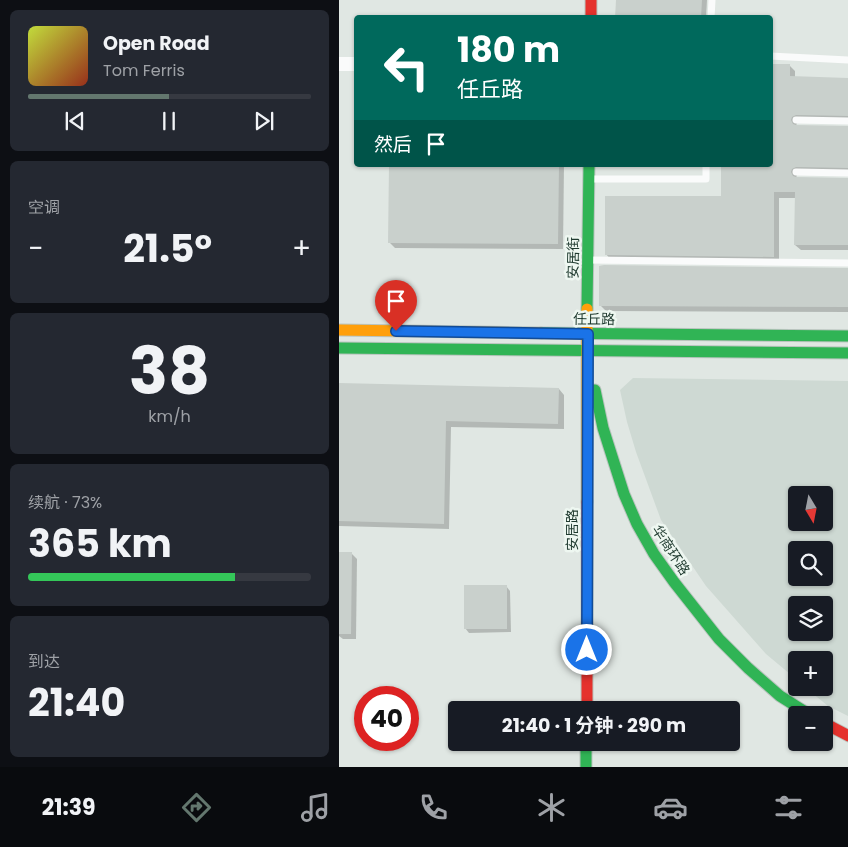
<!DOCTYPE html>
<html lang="zh">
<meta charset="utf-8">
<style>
:root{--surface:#171b24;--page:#242831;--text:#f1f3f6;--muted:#9ea1a6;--line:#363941;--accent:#63776e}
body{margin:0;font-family:Poppins,"Noto Sans SC",sans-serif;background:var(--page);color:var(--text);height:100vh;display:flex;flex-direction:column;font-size:19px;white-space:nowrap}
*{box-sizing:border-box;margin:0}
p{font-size:16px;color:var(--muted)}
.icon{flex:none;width:28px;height:28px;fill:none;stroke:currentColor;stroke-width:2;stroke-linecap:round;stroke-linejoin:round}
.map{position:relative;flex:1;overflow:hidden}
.side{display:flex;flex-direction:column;gap:10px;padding:10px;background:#0d0f14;width:339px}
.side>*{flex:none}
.top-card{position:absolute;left:15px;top:15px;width:419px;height:152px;border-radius:5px;box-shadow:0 1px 4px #0004;background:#00695c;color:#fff;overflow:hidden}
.needle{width:32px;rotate:170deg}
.tools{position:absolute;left:449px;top:486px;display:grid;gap:10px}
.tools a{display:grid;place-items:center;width:45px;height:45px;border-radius:5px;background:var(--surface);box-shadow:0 1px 4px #0004;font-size:25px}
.speed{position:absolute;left:15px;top:686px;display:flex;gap:10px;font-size:25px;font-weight:700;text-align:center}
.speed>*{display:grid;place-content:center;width:65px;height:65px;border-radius:50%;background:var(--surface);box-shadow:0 1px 4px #0004;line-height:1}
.speed .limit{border:8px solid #d22;background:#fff;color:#111}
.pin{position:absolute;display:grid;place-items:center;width:42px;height:42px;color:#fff;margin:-51px -21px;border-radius:50% 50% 50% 0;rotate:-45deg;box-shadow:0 0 5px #0007}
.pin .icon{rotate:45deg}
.me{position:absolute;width:55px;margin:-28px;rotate:0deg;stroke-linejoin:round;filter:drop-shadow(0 0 4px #0008)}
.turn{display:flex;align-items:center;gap:18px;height:105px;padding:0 20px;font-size:22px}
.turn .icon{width:65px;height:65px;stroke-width:2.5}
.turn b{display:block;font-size:35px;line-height:42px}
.then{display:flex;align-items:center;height:48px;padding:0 20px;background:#0003;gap:10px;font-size:19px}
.big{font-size:38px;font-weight:700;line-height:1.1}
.side .card{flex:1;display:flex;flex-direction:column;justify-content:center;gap:8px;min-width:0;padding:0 18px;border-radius:8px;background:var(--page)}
.side .dial{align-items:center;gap:0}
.dial b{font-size:65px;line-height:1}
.song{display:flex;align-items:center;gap:15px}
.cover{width:60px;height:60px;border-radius:8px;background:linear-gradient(135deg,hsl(70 70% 55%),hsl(10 70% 35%))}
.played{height:5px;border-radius:2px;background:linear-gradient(90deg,var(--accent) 50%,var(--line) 50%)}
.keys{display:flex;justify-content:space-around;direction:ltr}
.heat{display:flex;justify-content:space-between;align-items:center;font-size:28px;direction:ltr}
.charge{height:8px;border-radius:4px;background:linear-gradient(90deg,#34c759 73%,var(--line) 0)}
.trip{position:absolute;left:109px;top:701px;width:292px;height:50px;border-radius:5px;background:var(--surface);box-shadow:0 1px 4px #0004;font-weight:700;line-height:50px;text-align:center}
.dock{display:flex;height:80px;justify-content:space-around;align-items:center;background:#090b0e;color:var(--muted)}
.dock .icon{width:35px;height:35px}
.dock .on{color:var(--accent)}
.dock b{font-size:22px;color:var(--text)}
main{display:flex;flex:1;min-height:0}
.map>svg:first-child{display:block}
.built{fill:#ced9d3;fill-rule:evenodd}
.shadow{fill:#0003}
.building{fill:#c9d0cc}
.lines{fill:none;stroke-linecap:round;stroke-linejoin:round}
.fast-casing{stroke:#b9c4be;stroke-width:13}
.slow-casing{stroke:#b9c4be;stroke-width:13}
.jam-casing{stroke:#b9c4be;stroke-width:13}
.lane{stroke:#fafbfb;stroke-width:7}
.street{stroke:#fafbfb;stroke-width:14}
.fast{stroke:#30b455;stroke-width:11}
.slow{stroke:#ff9f0a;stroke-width:11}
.jam{stroke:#e5322d;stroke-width:11}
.route-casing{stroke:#114b97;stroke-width:12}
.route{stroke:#1a73e8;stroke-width:9}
.labels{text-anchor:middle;stroke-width:5;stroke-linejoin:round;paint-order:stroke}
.street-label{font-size:14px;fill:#1f3a2f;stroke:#eef7f1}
</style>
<main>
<section class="side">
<div class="card">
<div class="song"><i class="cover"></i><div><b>Open Road</b><p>Tom Ferris</p></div></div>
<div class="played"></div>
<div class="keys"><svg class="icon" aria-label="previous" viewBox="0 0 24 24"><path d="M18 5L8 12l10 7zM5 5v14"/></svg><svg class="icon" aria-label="pause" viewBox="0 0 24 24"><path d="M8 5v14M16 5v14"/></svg><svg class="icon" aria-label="next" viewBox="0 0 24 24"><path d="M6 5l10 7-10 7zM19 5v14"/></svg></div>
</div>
<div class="card"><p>空调</p>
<div class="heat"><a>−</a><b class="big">21.5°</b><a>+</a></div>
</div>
<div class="card dial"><b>38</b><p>km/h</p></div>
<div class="card"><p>续航 · 73%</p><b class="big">365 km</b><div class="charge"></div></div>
<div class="card"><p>到达</p><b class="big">21:40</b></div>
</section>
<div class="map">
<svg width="510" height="767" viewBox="0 0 510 767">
<rect width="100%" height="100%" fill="#e0e7e3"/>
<path class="built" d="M 294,378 L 509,381 L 509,716 L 489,706 L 467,688 L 485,688 L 485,660 L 458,660 L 457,679 L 427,654 L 367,586 L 322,520 L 297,452 L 288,422 L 281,390 ZM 458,495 L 485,495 L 485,522 L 458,522 ZM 458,550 L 485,550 L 485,578 L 458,578 ZM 458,605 L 485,605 L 485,632 L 458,632 Z"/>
<g class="shadow">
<polygon points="278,0 368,0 367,18 277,18"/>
<polygon points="451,66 456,71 456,78 510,79 510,121 458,122 457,127 510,128 510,173 458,174 457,179 510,180 510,250 462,250 456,245 457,198 440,198 440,262 272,260 267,254 383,198 383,165 431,165"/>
<polygon points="51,165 225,165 224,249 56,248 50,242"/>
<polygon points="510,269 510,312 267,311 261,305"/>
<polygon points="0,384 220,389 225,395 225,429 112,427 110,529 0,526"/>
<polygon points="0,553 12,553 18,559 17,639 4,639 0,636"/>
<polygon points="167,586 171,591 172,632 130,633 126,628"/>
</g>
<g class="building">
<polygon points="277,0 363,0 362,18 276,18"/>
<polygon points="431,64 451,64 451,76 510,78 510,116 457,115 453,117 452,120 454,124 457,125 510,126 510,168 457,167 453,169 452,172 454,176 457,177 510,178 510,245 455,245 456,192 435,192 435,257 266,255 266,196 382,196 382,165 431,165"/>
<polygon points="50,165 220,165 219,244 49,243"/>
<polygon points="265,265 510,268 510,307 260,306 260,266"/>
<polygon points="0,383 220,388 219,424 107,421 105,524 0,521"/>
<polygon points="0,552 13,552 12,634 0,634"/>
<rect x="125" y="585" width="43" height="44"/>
</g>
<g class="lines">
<defs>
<g id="fast">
<polyline points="248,309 250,165"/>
<polyline points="202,333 510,336"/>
<polyline points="0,348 510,353"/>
<polyline points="256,390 264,428 285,494 298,524 315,554 335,582 380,639 409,668 441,696 471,715"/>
<polyline points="247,742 247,767"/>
</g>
<g id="slow">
<polyline points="0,330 202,333"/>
<polyline points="248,502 248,309"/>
</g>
<g id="jam">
<polyline points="252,0 252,18"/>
<polyline points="248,502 248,710"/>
<polyline points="485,723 510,736"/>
</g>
</defs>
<use href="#fast" class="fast-casing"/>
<use href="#slow" class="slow-casing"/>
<use href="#jam" class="jam-casing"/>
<g class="lane">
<polyline points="372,18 373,0"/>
<polyline points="431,56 510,60"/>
<polyline points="457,120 510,121"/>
<polyline points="457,172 510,173"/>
<polyline points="252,179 367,179 367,165"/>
<polyline points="250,260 510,263"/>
</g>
<polyline class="street" points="0,64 18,64"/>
<use href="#fast" class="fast"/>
<use href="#slow" class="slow"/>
<use href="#jam" class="jam"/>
</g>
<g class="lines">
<defs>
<polyline id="route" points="57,331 249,334 248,650"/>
</defs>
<use href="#route" class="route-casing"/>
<use href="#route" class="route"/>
</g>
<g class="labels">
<g class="street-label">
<text transform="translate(234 258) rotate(-89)" y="5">安居街</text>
<text transform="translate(255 319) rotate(1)" y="5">任丘路</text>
<text transform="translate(233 530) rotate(-90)" y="5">安居路</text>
<text transform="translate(332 550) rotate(57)" y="5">华商环路</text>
</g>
</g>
</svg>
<div class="tools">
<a><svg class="needle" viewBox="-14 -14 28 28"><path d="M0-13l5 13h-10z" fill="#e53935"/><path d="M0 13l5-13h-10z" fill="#9ea1a6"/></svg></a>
<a><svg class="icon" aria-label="search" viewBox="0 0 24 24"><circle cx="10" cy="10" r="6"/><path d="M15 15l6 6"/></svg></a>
<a><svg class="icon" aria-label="layers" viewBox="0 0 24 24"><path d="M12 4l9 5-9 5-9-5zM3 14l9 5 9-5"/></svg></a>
<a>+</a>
<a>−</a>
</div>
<div class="speed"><div class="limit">40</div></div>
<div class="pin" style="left:57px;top:331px;background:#d93025"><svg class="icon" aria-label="arrive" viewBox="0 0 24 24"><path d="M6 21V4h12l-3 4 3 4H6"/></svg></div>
<svg class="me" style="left:248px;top:650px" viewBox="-20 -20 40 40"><circle r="17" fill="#1a73e8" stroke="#fff" stroke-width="3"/><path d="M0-11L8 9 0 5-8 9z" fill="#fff"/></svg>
<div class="trip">21:40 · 1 分钟 · 290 m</div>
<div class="top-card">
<div class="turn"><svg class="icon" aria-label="left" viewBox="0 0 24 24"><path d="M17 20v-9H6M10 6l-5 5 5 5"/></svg><div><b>180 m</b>任丘路</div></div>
<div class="then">然后<svg class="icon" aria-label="arrive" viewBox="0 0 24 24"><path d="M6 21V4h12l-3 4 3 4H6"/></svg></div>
</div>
</div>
</main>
<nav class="dock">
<b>21:39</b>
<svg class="icon on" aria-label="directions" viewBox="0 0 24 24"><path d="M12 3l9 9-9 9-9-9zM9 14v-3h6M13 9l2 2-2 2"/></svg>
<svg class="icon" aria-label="music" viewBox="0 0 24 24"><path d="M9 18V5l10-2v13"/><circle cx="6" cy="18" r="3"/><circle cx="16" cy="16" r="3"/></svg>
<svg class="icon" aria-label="phone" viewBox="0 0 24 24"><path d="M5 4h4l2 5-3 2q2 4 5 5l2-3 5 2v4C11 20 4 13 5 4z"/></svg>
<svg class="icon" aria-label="climate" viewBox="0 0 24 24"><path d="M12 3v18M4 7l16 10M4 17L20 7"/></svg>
<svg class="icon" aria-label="car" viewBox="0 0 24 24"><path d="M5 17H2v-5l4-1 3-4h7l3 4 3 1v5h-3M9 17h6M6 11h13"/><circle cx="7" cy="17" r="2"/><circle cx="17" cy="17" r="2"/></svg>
<svg class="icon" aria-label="filters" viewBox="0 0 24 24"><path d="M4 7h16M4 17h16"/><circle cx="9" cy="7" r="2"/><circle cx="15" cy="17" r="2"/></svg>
</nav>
